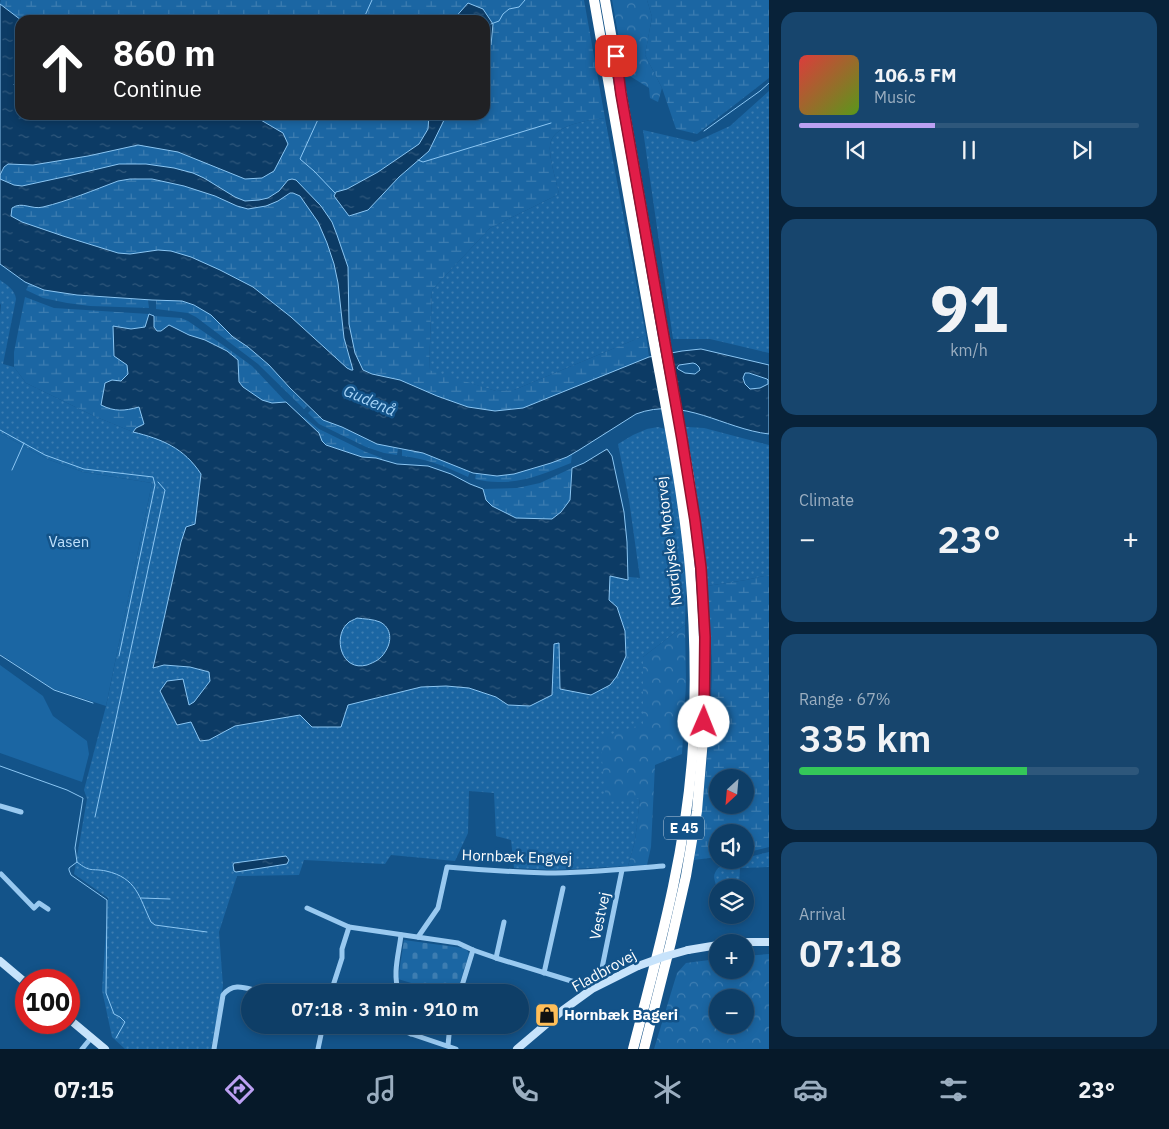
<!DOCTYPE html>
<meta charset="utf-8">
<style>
:root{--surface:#0e3e67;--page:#17456d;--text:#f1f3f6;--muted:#9baec0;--line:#2e577b;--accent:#bca0f2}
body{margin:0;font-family:"IBM Plex Sans",sans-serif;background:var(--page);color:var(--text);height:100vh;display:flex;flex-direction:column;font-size:19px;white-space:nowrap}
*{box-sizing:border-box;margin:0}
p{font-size:16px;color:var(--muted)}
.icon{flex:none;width:28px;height:28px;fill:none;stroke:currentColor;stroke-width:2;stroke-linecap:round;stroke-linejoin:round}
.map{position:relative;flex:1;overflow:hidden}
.details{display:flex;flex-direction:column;gap:12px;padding:12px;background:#082239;width:400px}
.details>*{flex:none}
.hud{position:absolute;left:15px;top:15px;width:475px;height:105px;border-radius:15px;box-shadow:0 2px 8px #0003,0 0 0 1px var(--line);background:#202124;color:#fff;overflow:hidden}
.needle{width:32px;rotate:206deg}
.tools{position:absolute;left:709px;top:769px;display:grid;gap:10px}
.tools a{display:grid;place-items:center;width:45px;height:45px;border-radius:50%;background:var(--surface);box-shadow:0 2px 8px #0003,0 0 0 1px var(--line);font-size:25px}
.speed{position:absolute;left:15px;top:969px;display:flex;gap:10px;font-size:25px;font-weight:700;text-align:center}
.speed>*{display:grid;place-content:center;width:65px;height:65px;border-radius:50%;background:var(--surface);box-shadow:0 2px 8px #0003,0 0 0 1px var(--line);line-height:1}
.speed .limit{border:8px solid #d22;background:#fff;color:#111}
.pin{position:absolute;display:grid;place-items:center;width:42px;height:42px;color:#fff;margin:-21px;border-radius:10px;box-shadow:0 2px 8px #0006}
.me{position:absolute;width:55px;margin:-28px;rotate:1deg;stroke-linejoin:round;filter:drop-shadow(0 0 4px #0008)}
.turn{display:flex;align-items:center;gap:18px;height:105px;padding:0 15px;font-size:22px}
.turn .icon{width:65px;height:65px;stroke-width:2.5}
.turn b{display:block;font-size:35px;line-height:42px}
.big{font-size:38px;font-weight:600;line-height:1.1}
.details .widget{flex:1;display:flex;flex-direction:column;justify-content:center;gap:8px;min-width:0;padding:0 18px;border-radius:15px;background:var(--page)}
.details .dial{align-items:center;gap:0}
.dial b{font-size:65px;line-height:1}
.song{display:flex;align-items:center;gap:15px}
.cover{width:60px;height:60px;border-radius:8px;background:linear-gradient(135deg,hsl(0 70% 55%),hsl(90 70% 35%))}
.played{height:5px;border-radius:2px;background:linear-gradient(90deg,var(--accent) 40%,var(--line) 40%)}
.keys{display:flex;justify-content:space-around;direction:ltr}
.heat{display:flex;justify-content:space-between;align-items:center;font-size:28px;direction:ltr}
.charge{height:8px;border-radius:4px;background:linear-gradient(90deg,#34c759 67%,var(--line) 0)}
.trip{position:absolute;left:241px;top:984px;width:288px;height:50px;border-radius:25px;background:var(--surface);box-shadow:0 2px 8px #0003,0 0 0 1px var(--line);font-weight:600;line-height:50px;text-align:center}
.tabs{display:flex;height:80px;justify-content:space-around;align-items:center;background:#061929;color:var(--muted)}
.tabs .icon{width:35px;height:35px}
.tabs .selected{color:var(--accent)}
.tabs b{font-size:22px;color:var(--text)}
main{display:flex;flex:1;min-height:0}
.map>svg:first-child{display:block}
.grass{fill:url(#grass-dots)}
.forest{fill:url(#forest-crowns);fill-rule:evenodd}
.wetland{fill:url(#wetland-marsh);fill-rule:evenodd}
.cemetery{fill:url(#cemetery-stones)}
.garden{fill:#1b66a3}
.water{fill:url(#water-ripples);stroke:#8bc6f3;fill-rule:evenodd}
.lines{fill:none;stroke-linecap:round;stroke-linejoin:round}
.stream{stroke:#8bc6f3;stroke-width:1}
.street{stroke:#99c9f0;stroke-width:5}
.secondary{stroke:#c7e3fb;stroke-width:8}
.highway{stroke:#fff;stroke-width:10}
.secondary-bridge{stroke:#c7e3fb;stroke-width:8}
.route-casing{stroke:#92132f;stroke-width:12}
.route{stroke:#e11d48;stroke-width:9}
.labels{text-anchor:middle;stroke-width:5;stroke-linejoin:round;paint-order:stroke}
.shield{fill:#135389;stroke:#b8cbdc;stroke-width:1}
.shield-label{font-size:14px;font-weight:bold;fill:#fff}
.street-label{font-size:15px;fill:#fff;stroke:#135389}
.park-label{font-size:15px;fill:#c0e1fc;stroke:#135389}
.poi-label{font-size:15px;font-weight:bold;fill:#fff;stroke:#135389;text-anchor:start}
.water-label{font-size:16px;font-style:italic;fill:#a5d3f7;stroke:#135389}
</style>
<main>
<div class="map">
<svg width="769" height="1049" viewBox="0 0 769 1049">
<defs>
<pattern id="grass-dots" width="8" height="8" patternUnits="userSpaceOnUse" patternTransform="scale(1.25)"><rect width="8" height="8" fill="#1b66a3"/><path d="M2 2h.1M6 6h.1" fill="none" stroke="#3d7db1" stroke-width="1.8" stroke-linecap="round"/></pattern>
<pattern id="forest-crowns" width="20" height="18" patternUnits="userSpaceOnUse" patternTransform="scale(1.25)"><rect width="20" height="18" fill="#1b66a3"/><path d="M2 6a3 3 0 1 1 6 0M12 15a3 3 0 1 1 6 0" fill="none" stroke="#3d7db1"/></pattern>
<pattern id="wetland-marsh" width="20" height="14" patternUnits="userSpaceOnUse" patternTransform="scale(1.25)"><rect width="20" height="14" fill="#1b66a3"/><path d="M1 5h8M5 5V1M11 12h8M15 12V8" fill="none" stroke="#3d7db1"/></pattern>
<pattern id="cemetery-stones" width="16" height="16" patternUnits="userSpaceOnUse" patternTransform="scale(1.25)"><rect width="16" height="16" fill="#1b66a3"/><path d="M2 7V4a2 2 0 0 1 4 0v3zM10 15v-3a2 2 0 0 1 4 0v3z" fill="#3d7db1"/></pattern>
<pattern id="water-ripples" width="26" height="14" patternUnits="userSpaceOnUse" patternTransform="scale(1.25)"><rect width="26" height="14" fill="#0c3b65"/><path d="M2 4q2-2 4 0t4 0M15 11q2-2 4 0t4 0" fill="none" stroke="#30587c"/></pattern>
</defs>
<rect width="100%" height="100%" fill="#135389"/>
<g class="grass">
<polygon points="769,91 769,353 710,339 673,339 643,130 695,142 730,126"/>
<path d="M 605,118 L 646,335 L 514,390 L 496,391 L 429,371 L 432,290 L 490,228 L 559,194 C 556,180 551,165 550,151 C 547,124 587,121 605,118 Z"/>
<path d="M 0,280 C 7,285 15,290 16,299 L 3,364 L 14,367 L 26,383 L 94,416 L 133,432 L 155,437 L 171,445 L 193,461 L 201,474 L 195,524 L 181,542 L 153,668 L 164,665 L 190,667 L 209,672 L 210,681 L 194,703 L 189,705 L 182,679 L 191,722 L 209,740 L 235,726 L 300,715 L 312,727 L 348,705 L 421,687 L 446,686 L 469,688 L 496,697 L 508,705 L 552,695 L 554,644 L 559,643 L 560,689 L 626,656 L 625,631 L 617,607 L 609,601 L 610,575 L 640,578 L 629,500 L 618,444 L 633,435 L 647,429 L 658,427 L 665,429 L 687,427 L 704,428 L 769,445 L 769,575 L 746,580 L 707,586 L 686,584 L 685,625 L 643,657 L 643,724 L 640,798 L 635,841 L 628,866 L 555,870 L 514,868 L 511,840 L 496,836 L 494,793 L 469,791 L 468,833 L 455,861 L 391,855 L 385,864 L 304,860 L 299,875 L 237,876 L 219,932 L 223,986 L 211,1049 L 125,1049 L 112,1037 L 102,990 L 108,898 L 74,874 L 87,799 L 84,790 L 106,706 L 152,483 L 83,472 L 47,459 L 0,433 L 0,315 L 1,305 L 0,303 Z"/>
<path d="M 357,618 C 364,619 373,619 380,622 C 392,628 392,642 385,652 C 381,659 375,662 367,665 C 341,672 333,637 347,624 C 349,621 354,620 357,618 Z"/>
<path d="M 769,852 L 769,867 L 740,868 L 739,887 L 721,887 L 716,885 C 715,881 713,877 715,873 C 719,863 736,860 745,860 L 745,858 Z"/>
</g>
<g class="forest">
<polygon points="612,0 647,0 652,17 645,55 662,88 658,102 650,98 649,88 625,73"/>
<polygon points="685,625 686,684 682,754 655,765 651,847 647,865 628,866 635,841 640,798 606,802 600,738 643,724 643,657"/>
<path d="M 769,954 L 769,1049 L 654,1049 L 677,973 L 686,963 L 717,959 L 718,970 L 745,970 L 745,956 ZM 718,998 L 745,998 L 745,1025 L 718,1025 Z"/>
</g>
<g class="wetland">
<path d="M 1,0 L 584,0 L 605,118 C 587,121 547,124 550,151 C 551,165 556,180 559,194 L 490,228 L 432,290 L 429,370 L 496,391 L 514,390 L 646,335 L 649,357 L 523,408 L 495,411 L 468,407 L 437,396 L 400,380 L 380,376 L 365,371 L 361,365 L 355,353 L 349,324 L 349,275 L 345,258 L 332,222 L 306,190 L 279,191 L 268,198 L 259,200 L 245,201 L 235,197 L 204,178 L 119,164 L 33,184 L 17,186 L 0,179 L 4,167 L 8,164 L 33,165 L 88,156 L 138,145 L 178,152 L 245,179 L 254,116 L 250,115 L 429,115 L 428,129 L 419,144 L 378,172 L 347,189 L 349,216 L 368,210 L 399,177 L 429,151 L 445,118 L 445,115 L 485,115 L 485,47 L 491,45 L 493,24 L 468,3 L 453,20 L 21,20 L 0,4 Z"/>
<polygon points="647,0 769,0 769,78 697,134 676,129 662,88 645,55 652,17"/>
<path d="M 130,179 L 152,179 L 184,186 L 215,196 L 237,206 L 284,196 L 293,193 L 300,196 L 318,222 L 327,243 L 334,264 L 338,283 L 346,348 L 353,369 L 351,370 L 347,368 L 291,317 L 253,287 L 220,270 L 191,257 L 158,250 L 130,254 L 118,253 L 63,236 L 22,222 L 11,216 L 12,208 C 22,201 32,210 43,207 C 68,201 94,190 118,181 Z"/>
<path d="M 29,284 C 66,298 109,297 148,300 L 149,308 L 90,306 L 67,303 L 43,298 L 26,290 Z"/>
<polygon points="25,297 54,308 149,314 145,327 131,329 113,327 127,365 128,374 121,381 112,380 139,407 144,424 136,428 133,432 94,416 26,383 14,367 14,352"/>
<polygon points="156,300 182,301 202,309 211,315 233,337 248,347 269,365 289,388 307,406 304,409 258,364 196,317 188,313 156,309"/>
<polygon points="154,316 181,318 188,321 223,345 252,366 286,402 272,403 262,400 243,387 239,382 238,360 227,351 205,340 189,335 169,325 161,331 157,331 154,327"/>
<polygon points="311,410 323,420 342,427 371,442 398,448 397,455 384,453 366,447 319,424 308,413"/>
<polygon points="304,417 319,429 366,452 382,458 381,459 362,457 326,445 322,441 319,433 303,418"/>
<path d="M 402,449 L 423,453 L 470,472 L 468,477 C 444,466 428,459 402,456 Z"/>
<path d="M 572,454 L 571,463 C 548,472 524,483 498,482 C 490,482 483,481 475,479 L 476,474 L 497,476 L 533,469 Z"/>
<polygon points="572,468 570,500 561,512 552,520 516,518 492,506 486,500 483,489 517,488 540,483"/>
<path d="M 769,575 L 769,847 L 745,853 L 745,832 L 718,832 L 717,857 L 694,860 C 704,798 711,734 712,670 C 712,642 708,614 707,586 L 746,580 ZM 718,778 L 745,778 L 745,805 L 718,805 Z"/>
</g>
<polygon class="cemetery" points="404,940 463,948 467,950 469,954 457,992 441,992 398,979"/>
<g class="garden">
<polygon points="0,433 47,459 83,472 152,483 106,706 53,689 0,654"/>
<polygon points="0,665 43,696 53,716 87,741 89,754 82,782 0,753"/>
</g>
<g class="water">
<polygon points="468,3 483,9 493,24 491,45 485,47 485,20 453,20"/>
<path d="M 0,4 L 21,20 L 20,20 L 20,71 L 14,85 L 20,82 L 20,115 L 250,115 L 254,116 L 283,133 L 288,144 L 274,171 L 262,178 L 245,179 L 178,152 L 138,145 L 88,156 L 33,165 L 8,164 L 4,167 L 0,175 L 0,179 L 14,185 L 22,186 L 68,176 L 119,164 L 146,164 L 174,168 L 193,173 L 204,178 L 235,197 L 245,201 L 259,200 L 268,198 L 279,191 L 288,180 L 292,179 L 296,180 L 321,206 L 332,222 L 337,235 L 348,267 L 349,324 L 355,353 L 363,370 L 372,374 L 400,380 L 437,396 L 468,407 L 495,411 L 523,408 L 649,357 L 682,351 L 701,349 L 769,365 L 769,434 C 724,429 683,396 636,414 L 579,450 L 567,457 L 551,463 L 514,474 L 497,476 L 473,473 L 423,453 L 377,444 L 342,427 L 323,420 L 290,388 L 269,365 L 248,347 L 233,337 L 211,315 L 194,305 L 182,301 L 152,300 L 77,295 L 44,290 L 25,282 L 0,264 ZM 130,179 L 152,179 L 184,186 L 215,196 L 237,206 L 248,209 L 266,206 L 278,201 L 290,193 L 293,193 L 300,196 L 318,222 L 327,243 L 334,264 L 338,283 L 344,338 L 353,370 L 351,370 L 347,368 L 291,317 L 253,287 L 220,270 L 191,257 L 171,251 L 158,250 L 130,254 L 118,253 L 63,236 L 22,222 L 11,216 L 12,208 C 22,201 32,210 43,207 C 68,201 94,190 118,181 ZM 693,363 L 696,364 L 699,367 L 700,370 L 695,374 L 685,373 L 678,369 L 677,368 L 679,365 ZM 745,373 L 749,373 L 767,379 L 768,380 L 768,384 L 760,388 L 750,389 L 745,384 L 743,378 Z"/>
<polygon points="429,115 445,115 445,118 429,151 399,177 368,210 349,216 334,196 336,192 347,189 378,172 419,144 428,129"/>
<path d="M 149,314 L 154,316 L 154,327 L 157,331 L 161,331 L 169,325 L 189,335 L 205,340 L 227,351 L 238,360 L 239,382 L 243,387 L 262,400 L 272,403 L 286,402 L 319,433 L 322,441 L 326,445 L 362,457 L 376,458 L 397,464 L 428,466 L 451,474 L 470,484 L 483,489 L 486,500 L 492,506 L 516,518 L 552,519 L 561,512 L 570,500 L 572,468 L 584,463 L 607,449 L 612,456 L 624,512 L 627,542 L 628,580 L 610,576 L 609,600 L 617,607 L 625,631 L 626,656 L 617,676 L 610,685 L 591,695 L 560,689 L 559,643 L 554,644 L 552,695 L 530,706 L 508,705 L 496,697 L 469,688 L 446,686 L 421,687 L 348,705 L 341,727 L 312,727 L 300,715 L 235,726 L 209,740 L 200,741 L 191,722 L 177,725 L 160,691 L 167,681 L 183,679 L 189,705 L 194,702 L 210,681 L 209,672 L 190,667 L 164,665 L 153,668 L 181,542 L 186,527 L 195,524 L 201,474 C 184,448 162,439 133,432 L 136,428 L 144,424 L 139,407 C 124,411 115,412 101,405 L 105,383 L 112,380 L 121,381 L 128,374 L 127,365 L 114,356 L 113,326 L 131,329 L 145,327 ZM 357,618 C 364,619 373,619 380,622 C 392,628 392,642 385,652 C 381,659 375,662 367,665 C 341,672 333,637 347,624 C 349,621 354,620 357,618 Z"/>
<polygon points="286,856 289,860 287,864 236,872 234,871 233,865 234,863"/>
</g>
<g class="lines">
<g class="stream">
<polyline points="363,20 372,0"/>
<polyline points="491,24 499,21 503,14 509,9 519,7 525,0"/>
<polyline points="320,115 300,159 314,171 335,193"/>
<polyline points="704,131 760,91 769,83"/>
<polyline points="418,160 423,162 551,123"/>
<polyline points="0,430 45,455 84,469 153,477 155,485 119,656"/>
<polyline points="12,470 24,443"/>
<polyline points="0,655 54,690 93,703"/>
<polyline points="0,766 67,790 83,798 75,848 77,862 69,868 69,870 71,875 107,900 106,993 114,1014 120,1017 125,1022 116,1038"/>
<polyline points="95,817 165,490 158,482"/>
<path d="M 77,862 C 91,873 91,868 106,871 C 137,878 139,897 151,922 L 155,925 L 207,932"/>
<polyline points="141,898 170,899"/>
</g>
<g class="street">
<polyline points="0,806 21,812"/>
<polyline points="1,874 34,908 39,903 48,909"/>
<polyline points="307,908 349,927 458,943 473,950 496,958 578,983"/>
<path d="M 418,937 L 438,908 L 447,867 C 481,870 514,872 547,873 C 586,873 625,869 663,866"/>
<polyline points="496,958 504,922"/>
<polyline points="602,968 622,870"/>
<polyline points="544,973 563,888"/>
<polyline points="331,992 342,958 342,949 349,927"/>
<path d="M 399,992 C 392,975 399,953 401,935"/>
<polyline points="460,992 473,950"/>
<polyline points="385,1025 456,1049"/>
<polyline points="411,1034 412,1025"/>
<polyline points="448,1045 450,1025"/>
<polyline points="82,1049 91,1038"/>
<path d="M 214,1049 L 223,995 C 234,981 247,989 262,992"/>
<polyline points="318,1049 323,1025"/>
</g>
<g class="secondary">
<polyline points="742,942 769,942"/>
<polyline points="688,950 718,945"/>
<polyline points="0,961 26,983"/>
<polyline points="69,1019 105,1049"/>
<polyline points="517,1049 563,1010 592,989 638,966"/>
</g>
<g class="highway">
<path d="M 594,0 C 613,111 633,221 652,332 C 666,410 683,489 690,569 C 695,628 696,687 693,745 C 687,849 659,949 633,1049"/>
<polyline points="605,0 689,477 701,568 705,637 703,739 697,811 686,876 671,942 644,1049"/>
</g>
<polyline class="secondary-bridge" points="638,966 663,957 688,950"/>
</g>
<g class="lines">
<defs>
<polyline id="route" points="616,56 621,94 682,439 695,520 701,568 705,637 704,722"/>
</defs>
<use href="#route" class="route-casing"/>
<use href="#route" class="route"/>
</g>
<defs>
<symbol id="shop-square" viewBox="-11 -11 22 22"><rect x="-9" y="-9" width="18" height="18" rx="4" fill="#ffbe58" stroke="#135389"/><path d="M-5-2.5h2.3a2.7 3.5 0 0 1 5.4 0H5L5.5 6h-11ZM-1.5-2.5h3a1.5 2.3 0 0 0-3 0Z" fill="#111"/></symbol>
</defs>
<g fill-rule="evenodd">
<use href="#shop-square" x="533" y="1001" width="28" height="28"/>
</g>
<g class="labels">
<rect class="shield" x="664" y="816.5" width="40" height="23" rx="4"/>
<g class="shield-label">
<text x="684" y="833">E 45</text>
</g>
<g class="street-label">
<text transform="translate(669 541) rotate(-97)" y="5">Nordjyske Motorvej</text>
<text transform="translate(517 857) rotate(2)" y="5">Hornbæk Engvej</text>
<text transform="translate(600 916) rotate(-78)" y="5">Vestvej</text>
<text transform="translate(604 971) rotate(-29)" y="5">Fladbrovej</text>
</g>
<g class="park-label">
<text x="69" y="547">Vasen</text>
</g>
<g class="poi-label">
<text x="564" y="1020">Hornbæk Bageri</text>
</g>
<g class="water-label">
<text transform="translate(370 400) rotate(23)" y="6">Gudenå</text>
</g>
</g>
</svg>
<div class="tools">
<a><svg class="needle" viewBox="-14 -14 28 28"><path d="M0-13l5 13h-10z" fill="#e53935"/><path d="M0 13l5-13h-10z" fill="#9baec0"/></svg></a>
<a><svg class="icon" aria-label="sound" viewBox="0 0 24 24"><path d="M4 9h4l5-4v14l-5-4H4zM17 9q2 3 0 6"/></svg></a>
<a><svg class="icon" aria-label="layers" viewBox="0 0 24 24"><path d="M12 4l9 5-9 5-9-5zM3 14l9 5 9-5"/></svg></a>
<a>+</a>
<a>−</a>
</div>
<div class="speed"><div class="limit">100</div></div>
<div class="pin" style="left:616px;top:56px;background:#d93025"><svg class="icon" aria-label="arrive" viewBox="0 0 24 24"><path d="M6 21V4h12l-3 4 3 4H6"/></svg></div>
<svg class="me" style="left:704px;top:722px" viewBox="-20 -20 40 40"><circle r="19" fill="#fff"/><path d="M0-13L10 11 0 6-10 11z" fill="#e11d48"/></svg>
<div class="trip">07:18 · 3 min · 910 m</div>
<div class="hud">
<div class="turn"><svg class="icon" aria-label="ahead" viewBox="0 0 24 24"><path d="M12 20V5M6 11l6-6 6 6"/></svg><div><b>860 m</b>Continue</div></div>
</div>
</div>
<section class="details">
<div class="widget">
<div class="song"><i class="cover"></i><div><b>106.5 FM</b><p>Music</p></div></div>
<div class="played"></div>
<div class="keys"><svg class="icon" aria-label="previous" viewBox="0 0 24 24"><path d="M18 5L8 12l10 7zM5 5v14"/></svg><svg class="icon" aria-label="pause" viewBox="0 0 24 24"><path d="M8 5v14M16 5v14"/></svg><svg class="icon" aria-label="next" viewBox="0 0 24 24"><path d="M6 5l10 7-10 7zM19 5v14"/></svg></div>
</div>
<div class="widget dial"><b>91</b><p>km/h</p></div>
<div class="widget"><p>Climate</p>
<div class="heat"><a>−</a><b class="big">23°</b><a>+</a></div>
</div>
<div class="widget"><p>Range · 67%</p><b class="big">335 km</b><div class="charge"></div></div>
<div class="widget"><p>Arrival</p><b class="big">07:18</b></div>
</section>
</main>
<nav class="tabs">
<b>07:15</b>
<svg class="icon selected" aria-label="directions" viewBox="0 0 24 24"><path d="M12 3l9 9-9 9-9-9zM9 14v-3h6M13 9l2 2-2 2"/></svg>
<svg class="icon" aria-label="music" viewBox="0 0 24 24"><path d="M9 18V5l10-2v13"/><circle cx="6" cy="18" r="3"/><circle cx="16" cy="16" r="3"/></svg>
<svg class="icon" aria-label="phone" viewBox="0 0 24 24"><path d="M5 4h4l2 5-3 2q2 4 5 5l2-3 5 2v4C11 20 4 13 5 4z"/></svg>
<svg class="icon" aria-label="climate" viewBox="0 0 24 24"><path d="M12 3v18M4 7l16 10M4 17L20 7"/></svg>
<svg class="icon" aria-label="car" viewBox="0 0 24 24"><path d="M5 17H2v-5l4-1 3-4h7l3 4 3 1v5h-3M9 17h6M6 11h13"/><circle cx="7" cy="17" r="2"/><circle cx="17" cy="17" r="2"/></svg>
<svg class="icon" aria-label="filters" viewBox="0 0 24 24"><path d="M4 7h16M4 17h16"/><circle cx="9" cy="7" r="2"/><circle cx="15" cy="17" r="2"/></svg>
<b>23°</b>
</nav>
